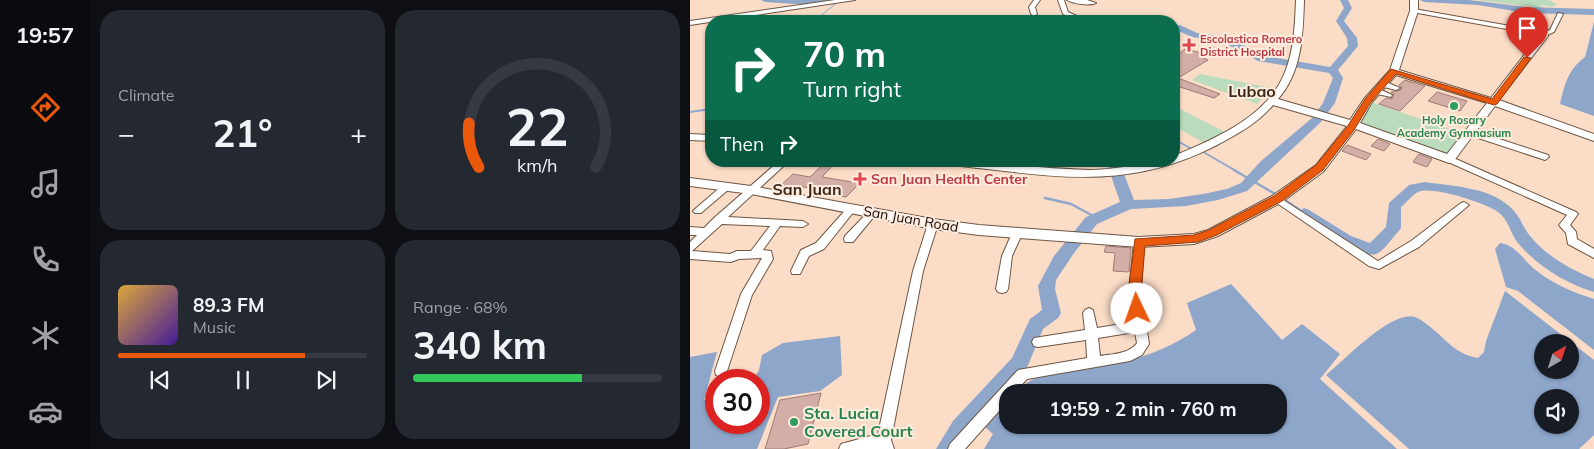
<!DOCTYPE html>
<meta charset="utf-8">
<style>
:root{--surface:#171b24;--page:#242831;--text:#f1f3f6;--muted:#9ea1a6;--line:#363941;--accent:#ea580c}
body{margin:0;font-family:Mulish,sans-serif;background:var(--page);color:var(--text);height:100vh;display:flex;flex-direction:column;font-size:19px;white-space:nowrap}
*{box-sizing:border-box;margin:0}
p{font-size:16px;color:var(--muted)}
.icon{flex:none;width:28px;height:28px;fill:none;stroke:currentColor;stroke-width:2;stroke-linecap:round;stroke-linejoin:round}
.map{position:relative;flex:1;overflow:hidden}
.sheet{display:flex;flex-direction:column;gap:10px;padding:10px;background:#0d0f14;width:600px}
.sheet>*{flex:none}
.banner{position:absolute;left:15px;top:15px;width:475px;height:152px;border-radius:20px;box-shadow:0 1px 4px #0004;background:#0b6e4f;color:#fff;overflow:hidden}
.needle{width:32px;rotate:39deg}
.tools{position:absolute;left:844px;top:334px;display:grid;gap:10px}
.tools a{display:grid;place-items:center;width:45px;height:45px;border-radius:50%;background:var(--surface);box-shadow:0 1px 4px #0004;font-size:25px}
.speed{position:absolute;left:15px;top:369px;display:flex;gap:10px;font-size:25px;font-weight:700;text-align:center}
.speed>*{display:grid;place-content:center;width:65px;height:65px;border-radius:50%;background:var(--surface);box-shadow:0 1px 4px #0004;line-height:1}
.speed .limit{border:8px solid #d22;background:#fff;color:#111}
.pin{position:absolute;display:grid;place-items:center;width:42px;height:42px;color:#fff;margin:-51px -21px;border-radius:50% 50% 50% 0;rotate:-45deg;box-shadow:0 0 5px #0007}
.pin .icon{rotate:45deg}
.me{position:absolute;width:55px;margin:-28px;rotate:357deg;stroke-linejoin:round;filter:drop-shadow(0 0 4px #0008)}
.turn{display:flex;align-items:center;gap:18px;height:105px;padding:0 15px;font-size:22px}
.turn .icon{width:65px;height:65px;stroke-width:2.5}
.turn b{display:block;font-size:35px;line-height:42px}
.then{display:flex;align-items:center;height:48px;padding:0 15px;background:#0003;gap:10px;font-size:19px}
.big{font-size:38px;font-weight:700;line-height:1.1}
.sheet .card{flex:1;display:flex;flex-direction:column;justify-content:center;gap:8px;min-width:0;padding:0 18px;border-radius:20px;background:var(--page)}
.sheet .dial{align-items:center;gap:0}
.dial svg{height:130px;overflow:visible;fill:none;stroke:var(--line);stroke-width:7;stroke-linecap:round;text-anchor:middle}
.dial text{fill:var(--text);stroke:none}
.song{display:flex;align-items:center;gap:15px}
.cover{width:60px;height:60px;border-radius:8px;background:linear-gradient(135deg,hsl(40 70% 55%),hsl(260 70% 35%))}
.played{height:5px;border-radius:2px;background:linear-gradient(90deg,var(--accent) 75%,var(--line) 75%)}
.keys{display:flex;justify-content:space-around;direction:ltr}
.heat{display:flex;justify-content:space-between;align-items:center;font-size:28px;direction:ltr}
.charge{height:8px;border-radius:4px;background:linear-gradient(90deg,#34c759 68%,var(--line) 0)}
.sheet .tiles{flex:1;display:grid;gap:10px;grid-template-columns:repeat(2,1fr)}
.trip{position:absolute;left:309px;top:384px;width:288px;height:50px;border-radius:20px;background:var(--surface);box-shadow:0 1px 4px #0004;font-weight:700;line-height:50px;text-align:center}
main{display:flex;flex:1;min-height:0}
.tabs{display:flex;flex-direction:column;width:90px;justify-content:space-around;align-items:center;background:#090b0e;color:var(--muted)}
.tabs .icon{width:35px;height:35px}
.tabs .selected{color:var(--accent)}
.tabs b{font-size:22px;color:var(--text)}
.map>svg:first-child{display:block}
.green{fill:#badbbc}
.water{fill:#8da6ca;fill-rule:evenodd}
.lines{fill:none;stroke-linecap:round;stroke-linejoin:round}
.stream-far2{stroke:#8da6ca;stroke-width:1}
.stream-far1{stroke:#8da6ca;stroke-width:2}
.stream{stroke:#8da6ca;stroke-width:2.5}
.river{fill:#8da6ca;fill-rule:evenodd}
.building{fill:#d2aea6;stroke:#9e7c75}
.street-casing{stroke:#6e5643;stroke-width:2}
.secondary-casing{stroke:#6e5643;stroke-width:2}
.street{fill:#fff;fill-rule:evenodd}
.secondary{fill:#fff;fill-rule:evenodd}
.route{fill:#ea580c;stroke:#983908}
.health-dot{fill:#e0444e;stroke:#feecdf;stroke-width:2}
.leisure-dot{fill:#2e9e5b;stroke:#feecdf;stroke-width:2}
.labels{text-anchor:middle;stroke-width:4;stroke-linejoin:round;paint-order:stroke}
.far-health-label{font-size:11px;font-weight:bold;fill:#be3a42;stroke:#feecdf;text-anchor:start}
.far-leisure-label{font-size:11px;font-weight:bold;fill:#27864d;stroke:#feecdf}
.health-label{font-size:14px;font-weight:bold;fill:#be3a42;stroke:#feecdf;text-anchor:start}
.street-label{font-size:14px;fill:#160c06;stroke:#feecdf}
.far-district-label{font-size:16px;font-weight:bold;fill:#3f2918;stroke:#feecdf}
.quarter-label{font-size:16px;font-weight:bold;fill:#3f2918;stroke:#feecdf}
.near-leisure-label{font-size:16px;font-weight:bold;fill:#27864d;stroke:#feecdf;text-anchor:start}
</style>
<main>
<nav class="tabs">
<b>19:57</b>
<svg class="icon selected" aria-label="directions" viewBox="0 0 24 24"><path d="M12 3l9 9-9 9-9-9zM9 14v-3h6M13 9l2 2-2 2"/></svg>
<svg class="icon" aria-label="music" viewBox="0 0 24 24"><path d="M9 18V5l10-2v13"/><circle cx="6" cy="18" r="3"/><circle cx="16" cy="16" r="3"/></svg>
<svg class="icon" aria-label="phone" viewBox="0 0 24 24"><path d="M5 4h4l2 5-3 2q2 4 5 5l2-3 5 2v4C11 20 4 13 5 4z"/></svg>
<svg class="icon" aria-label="climate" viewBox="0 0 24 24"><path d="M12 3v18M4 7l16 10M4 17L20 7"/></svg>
<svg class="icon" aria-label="car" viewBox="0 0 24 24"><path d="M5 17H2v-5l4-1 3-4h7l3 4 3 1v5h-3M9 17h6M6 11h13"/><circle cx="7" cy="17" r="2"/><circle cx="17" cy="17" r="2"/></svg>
</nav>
<section class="sheet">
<div class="tiles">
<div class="card"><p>Climate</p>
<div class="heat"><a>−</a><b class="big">21°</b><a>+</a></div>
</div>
<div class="card dial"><svg viewBox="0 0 100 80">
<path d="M14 69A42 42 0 1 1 86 69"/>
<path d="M14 69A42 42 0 0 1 8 42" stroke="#ea580c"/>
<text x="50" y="56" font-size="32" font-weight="700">22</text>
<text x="50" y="72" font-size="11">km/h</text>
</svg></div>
<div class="card">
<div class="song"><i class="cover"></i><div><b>89.3 FM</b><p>Music</p></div></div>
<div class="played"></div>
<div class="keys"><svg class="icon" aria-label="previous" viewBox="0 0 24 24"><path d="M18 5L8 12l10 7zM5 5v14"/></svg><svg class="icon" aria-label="pause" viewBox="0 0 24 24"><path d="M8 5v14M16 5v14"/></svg><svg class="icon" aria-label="next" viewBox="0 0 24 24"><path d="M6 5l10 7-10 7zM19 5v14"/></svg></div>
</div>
<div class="card"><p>Range · 68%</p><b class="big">340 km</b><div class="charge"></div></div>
</div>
</section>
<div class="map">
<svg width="904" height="449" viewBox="0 0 904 449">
<rect width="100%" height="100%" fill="#fadcc7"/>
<g class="green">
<polygon points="787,0 859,0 867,4 862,7 851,5 852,8"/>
<polygon points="510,74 582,88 567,104 502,80"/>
<polygon points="681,102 774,134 756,156 669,123"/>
<polygon points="484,106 535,132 514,143 484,126"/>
</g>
<g class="water">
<path d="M 904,22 L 904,116 L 870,104 C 875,83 878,70 895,57 Z"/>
<path d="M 810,243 C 828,246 833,261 847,271 C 863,284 885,293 904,299 L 904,350 L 828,291 L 816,287 L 805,249 Z"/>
<path d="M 541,284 L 592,340 L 612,324 L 650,354 L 630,379 L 707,449 L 294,449 L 303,434 L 295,427 L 317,402 L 318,425 L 588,425 L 588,392 L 326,392 C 352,364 400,369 435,361 C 459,356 486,344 506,330 L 497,303 Z"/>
<path d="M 815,291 L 904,360 L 904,435 L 889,449 L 719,449 L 636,375 C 654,361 701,310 725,317 C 731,319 739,326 744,330 C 760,344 767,354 788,358 L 794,352 L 796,341 ZM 852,342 L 880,342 L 880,370 L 852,370 ZM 852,398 L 880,398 L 880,425 L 852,425 Z"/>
<polygon points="150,336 152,375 130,391 88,397 67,449 0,449 0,357 27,352 14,400 26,399 26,422 69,422 69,380 63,380 69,370 72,355 93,343"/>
</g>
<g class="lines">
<polyline class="stream-far2" points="124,21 150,0"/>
<g class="stream-far1">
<polyline points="0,112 21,109"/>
<polyline points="484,139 500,148"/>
<polyline points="515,153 546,171"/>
</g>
<g class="stream">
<polyline points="544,170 587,195"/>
<polyline points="355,198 381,204 405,217"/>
<polyline points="592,198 614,213"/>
</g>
<g class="river">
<polygon points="71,0 147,0 120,5 75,2"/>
<polygon points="650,0 658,0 662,8 654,21 667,38 668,46 648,70 653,78 645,103 630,123 557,191 528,200 496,206 441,209 407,224 384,253 366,280 365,289 371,313 368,318 353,329 336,370 277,435 269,449 246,449 263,421 322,358 340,319 352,310 348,286 364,256 396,217 430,202 416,161 429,161 444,200 479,199 513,194 537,189 551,183 571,161 622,118 633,103 643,78 639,73 568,61 531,41 502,37 484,29 484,25 490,25 507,33 536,37 575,56 640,67 658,46 657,38 646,21 654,8"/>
<polygon points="730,0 779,0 836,7 904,9 904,15 836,13 788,5 734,2"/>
<path d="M 735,182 C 761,186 798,187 819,206 C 831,216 832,227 841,237 C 855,255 883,271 904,279 L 904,292 C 877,284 847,266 828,243 C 820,233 819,220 808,212 C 797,203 740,185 728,192 C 722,195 716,203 711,207 L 711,228 L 708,232 C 702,238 694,251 686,254 C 671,259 615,226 607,213 L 614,208 L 619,210 L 661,236 L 680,243 L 696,227 L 699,203 L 719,185 Z"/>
</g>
</g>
<g class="building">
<polygon points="495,49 516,54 512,57 518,60 488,78 530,94 524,98 484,85 484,58"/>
<polygon points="715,80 735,86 710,111 689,104 696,98 702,99 704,94 701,92 711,90 712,87 709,85"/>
<polygon points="747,92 777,101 770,111 738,101"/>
<polygon points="688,139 700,144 694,151 681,146"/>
<polygon points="657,145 681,154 676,160 652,151"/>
<polygon points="729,154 742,159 737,167 723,162"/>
<polygon points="136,161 147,161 132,177 162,182 169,176 176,177 156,197 122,192 126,189 107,186 101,191 87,189 103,174 120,177"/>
<polygon points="416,246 441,248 439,272 423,271 425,253 414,252"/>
<polygon points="131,393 118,444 94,449 75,449 90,400"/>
</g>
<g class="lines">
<defs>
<g id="street">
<polygon points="344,0 350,0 345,7 347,14 344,16 341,14 339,7"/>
<polygon points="368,0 374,0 378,12 398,21 390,21 373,14"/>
<path d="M 377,0 L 397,0 L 406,3 C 399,6 384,4 377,0 Z"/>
<polygon points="724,9 854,32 860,30 868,13 873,14 864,32 855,36 722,12 722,10"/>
<polygon points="690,82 696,82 710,88 706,90 690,86"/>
<polygon points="683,89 689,89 702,95 701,97 683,93"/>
<polygon points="776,130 782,130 858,155 859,157 855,160 852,159 776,134"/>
<polygon points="759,156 886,212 888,214 880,225 886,232 887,239 904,249 904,258 878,244 876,233 869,225 877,215 756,161 755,159 756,157"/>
<path d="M 89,161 L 99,161 L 38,217 L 113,221 L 118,224 L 113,227 L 90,226 L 73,250 L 81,251 L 83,259 L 62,295 L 37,371 L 36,375 L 31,377 L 26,375 L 25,371 L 51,294 L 72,258 L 49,259 L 41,262 L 0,259 L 0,242 L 7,235 L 0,235 L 0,227 L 14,228 L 24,218 ZM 32,224 L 80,226 L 61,251 L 47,251 L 40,254 L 2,251 Z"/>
<polygon points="36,184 39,185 41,187 39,189 11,213 5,213 3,211 5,209 33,185"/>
<polygon points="587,196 688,261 721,241 771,203 774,202 779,205 729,247 689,269 679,266 584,201 582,199"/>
<polygon points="162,205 167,208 165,210 134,249 119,256 110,274 102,274 101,271 111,250 126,243 159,206"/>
<polygon points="183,209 186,210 188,212 186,214 163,242 155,242 154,239 155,236 180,210"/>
<polygon points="243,221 248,224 233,271 201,440 204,449 149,449 151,444 188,434 223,271 238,224"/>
<polygon points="327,230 332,234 322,256 318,289 316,292 312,293 308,292 306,289 312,256 323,231"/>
<path d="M 449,238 L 454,242 L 451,292 L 459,344 L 452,355 L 440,361 L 337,379 L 325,392 L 318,392 L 318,401 L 275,449 L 258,449 L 260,444 L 328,370 L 397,358 L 396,340 L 348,347 L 344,346 L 342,342 L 344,338 L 395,330 L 393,313 L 395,310 L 399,308 L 403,310 L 407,328 L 444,322 L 439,292 L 444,242 ZM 445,332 L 447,343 C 439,354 422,354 410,356 L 408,338 Z"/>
</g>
<g id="secondary">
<polygon points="145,0 165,0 0,25 0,21"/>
<path d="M 606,0 L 614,0 C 613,35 612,72 588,99 L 660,120 L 674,99 L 700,70 L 720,11 L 720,0 L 728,0 L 728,11 L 709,70 L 801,98 L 852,32 L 858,32 L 858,36 L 809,100 L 904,134 L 904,141 L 805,106 L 763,162 L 759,163 L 666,129 L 634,171 L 592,202 L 528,236 L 504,244 L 449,247 L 289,235 L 243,229 L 61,194 L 0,186 L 0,178 L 61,186 L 243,219 L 289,225 L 449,237 L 504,234 L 518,230 L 582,196 L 626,165 L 657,126 L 583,105 C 568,123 546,135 525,146 C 433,193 358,175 261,165 L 255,161 C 304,161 352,169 400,170 C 429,170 456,161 484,161 L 484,156 C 524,139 578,117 595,72 C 604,50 605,24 606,0 ZM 706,75 L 797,103 L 757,154 L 670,123 L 682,102 Z"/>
<polygon points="0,134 21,135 21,141 0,140"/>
</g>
</defs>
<use href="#street" class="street-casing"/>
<use href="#secondary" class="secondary-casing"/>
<use href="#street" class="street"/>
<use href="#secondary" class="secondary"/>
</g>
<polygon class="route" points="834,57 841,58 807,104 804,105 706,74 681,102 664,130 633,170 592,201 527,235 508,242 455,246 451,292 454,309 447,314 442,313 438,292 445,239 504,235 519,230 584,196 626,165 657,127 675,99 701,69 802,99"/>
<g class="health-dot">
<path d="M496.5 37.5h5v5h5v5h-5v5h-5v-5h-5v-5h5z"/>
<path d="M167.5 171.5h5v5h5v5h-5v5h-5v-5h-5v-5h5z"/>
</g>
<g class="leisure-dot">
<circle cx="764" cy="106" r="5"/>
<circle cx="104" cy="422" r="5"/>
</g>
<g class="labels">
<g class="far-health-label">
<text x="510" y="43">Escolastica Romero<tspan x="510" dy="13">District Hospital</tspan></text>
</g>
<g class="far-leisure-label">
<text x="764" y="124">Holy Rosary<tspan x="764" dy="13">Academy Gymnasium</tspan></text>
</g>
<g class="health-label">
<text x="181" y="184">San Juan Health Center</text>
</g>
<g class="street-label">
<text transform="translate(221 219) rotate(10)" y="5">San Juan Road</text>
</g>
<g class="far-district-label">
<text x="562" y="97">Lubao</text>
</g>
<g class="quarter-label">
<text x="117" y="195">San Juan</text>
</g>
<g class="near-leisure-label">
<text x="114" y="419">Sta. Lucia<tspan x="114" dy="18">Covered Court</tspan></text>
</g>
</g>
</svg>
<div class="tools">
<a><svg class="needle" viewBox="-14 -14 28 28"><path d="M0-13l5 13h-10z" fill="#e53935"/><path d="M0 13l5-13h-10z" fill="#9ea1a6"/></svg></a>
<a><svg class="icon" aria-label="sound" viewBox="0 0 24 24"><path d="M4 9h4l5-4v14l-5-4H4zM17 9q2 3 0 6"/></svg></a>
</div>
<div class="speed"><div class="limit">30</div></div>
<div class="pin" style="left:837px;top:58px;background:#d93025"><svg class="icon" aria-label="arrive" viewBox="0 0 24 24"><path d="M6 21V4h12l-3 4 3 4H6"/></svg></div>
<svg class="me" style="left:447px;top:309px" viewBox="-20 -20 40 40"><circle r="19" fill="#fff"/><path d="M0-13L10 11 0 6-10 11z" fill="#ea580c"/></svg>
<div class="trip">19:59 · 2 min · 760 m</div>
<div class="banner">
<div class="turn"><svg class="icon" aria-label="right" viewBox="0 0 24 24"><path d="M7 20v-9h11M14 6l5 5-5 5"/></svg><div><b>70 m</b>Turn right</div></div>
<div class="then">Then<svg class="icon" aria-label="right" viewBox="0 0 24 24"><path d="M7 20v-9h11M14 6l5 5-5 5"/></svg></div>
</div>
</div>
</main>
